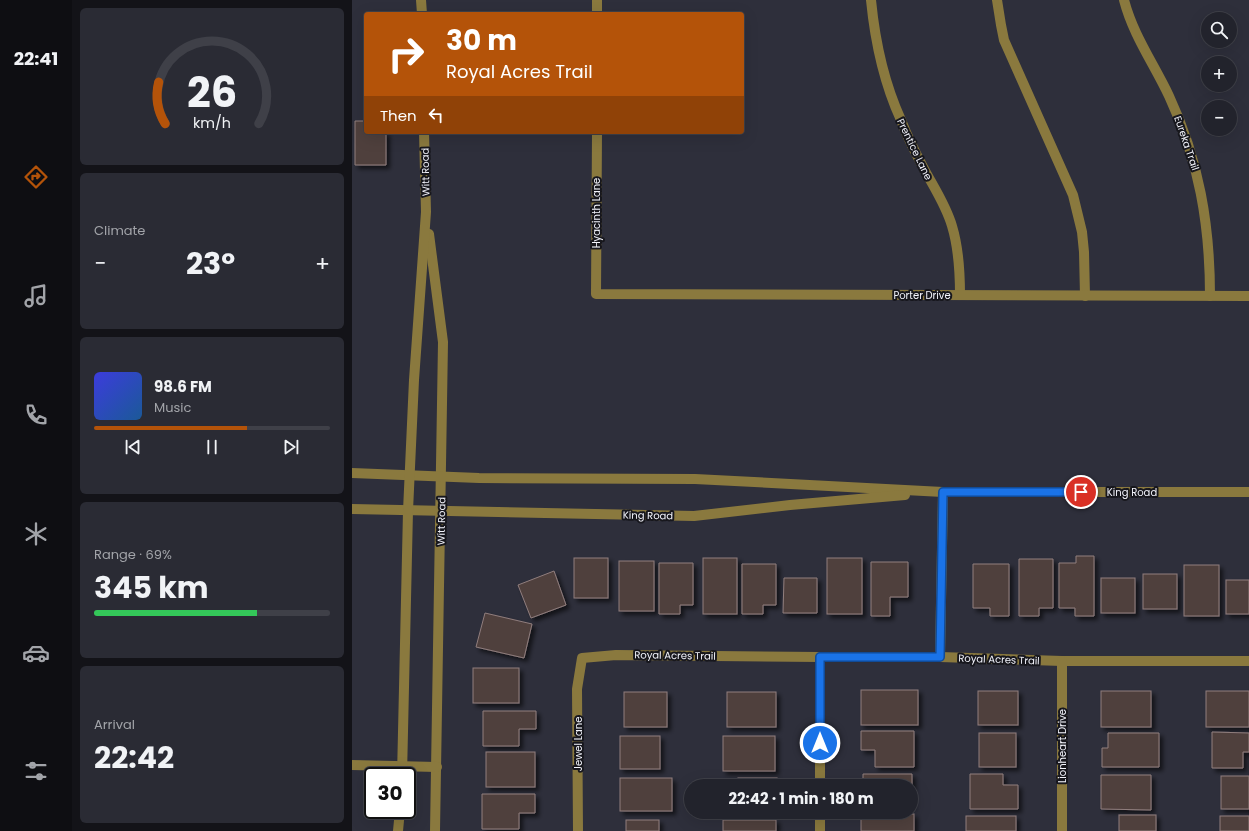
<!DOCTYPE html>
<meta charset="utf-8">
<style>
:root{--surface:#22232c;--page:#2a2b34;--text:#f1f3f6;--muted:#a2a4a9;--line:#3f4048;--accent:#b45309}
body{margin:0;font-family:Poppins,sans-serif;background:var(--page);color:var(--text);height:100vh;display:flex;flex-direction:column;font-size:15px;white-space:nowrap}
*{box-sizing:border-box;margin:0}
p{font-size:13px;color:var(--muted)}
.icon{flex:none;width:22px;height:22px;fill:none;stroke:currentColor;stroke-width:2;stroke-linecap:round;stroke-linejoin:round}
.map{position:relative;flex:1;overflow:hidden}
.details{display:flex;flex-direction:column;gap:8px;padding:8px;background:#131318;width:280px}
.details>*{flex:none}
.hud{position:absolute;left:12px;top:12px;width:380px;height:122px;border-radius:4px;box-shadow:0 4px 16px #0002,0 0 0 1px var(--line);background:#b45309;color:#fff;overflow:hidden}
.controls{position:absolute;left:849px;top:12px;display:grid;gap:8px}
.controls a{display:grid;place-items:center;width:36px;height:36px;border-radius:50%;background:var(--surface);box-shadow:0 4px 16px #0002,0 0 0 1px var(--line);font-size:20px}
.speed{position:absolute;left:12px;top:767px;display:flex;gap:8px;font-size:20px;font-weight:700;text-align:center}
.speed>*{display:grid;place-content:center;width:52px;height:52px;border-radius:50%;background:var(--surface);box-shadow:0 4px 16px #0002,0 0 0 1px var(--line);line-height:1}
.speed .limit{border:2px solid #111;border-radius:6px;background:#fff;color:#111}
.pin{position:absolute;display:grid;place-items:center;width:34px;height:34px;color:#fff;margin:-17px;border:2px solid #fff;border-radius:50%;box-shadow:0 1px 4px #0007}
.me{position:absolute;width:44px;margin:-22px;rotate:0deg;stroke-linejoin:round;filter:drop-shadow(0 0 3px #0008)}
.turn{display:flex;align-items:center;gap:14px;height:84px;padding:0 16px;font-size:18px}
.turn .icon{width:52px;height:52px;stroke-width:2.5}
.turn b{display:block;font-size:28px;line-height:34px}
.then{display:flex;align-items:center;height:38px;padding:0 16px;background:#0003;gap:8px;font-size:15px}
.big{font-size:30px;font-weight:700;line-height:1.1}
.details .widget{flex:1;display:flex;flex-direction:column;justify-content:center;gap:6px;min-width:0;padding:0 14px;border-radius:6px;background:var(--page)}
.details .dial{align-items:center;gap:0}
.dial svg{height:104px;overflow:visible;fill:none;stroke:var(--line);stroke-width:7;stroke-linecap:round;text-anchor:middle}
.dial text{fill:var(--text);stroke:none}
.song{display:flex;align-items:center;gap:12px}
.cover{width:48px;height:48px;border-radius:6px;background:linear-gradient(135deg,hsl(240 70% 55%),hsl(210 70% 35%))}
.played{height:4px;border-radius:2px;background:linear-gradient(90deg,var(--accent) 65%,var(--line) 65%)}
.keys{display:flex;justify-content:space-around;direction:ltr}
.heat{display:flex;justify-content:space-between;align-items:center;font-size:22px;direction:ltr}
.charge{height:6px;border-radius:3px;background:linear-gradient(90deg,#34c759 69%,var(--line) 0)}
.trip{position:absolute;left:332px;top:779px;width:234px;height:40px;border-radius:20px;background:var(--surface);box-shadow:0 4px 16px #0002,0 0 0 1px var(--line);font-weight:700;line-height:40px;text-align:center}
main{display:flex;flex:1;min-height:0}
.menu{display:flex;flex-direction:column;width:72px;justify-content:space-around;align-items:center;background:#0e0e12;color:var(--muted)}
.menu .icon{width:28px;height:28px}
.menu .selected{color:var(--accent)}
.menu b{font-size:18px;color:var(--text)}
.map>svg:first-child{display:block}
.building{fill:#4f3f3e;stroke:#907e7d;filter:url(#shadow)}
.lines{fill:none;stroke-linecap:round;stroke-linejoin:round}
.minor{stroke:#8a793e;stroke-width:10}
.route-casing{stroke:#114b97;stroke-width:10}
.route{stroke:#1a73e8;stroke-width:7}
.labels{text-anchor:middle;stroke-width:4;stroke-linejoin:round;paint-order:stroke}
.street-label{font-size:10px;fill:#f3f4fc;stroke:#17171d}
</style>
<main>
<nav class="menu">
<b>22:41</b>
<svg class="icon selected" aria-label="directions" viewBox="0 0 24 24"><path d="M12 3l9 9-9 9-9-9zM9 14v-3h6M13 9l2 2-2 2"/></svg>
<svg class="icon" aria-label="music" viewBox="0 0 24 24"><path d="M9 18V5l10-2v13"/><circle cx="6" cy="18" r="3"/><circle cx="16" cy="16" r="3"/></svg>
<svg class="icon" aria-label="phone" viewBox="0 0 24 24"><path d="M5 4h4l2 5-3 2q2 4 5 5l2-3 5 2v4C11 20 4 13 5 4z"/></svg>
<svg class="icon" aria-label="climate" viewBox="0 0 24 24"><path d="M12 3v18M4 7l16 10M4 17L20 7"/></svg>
<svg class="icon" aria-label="car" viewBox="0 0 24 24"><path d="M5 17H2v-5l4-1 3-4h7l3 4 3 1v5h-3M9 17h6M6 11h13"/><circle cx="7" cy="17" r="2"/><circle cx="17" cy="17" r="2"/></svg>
<svg class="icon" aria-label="filters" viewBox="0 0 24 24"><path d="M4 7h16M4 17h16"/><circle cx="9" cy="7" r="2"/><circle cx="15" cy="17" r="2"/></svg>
</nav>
<section class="details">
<div class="widget dial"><svg viewBox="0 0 100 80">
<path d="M14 69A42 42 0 1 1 86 69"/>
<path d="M14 69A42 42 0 0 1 9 37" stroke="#b45309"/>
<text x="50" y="56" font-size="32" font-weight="700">26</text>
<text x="50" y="72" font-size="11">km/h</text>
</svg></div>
<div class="widget"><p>Climate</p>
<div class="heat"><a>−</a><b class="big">23°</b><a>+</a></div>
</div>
<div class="widget">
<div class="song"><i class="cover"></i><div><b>98.6 FM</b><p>Music</p></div></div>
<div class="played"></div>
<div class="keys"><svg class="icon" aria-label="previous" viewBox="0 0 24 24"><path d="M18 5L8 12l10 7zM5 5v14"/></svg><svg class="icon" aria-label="pause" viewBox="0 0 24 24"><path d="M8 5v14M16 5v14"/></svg><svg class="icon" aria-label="next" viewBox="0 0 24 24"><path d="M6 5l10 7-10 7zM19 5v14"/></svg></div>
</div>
<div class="widget"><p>Range · 69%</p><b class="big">345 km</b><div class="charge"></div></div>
<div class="widget"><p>Arrival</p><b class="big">22:42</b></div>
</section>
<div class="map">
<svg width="897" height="831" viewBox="0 0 897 831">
<defs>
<filter id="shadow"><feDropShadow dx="3.5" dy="3.5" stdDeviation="2" flood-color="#0009"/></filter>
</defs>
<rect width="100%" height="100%" fill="#2e2f3b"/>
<g class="building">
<polygon points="3,121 14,121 14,132 34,132 34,165 3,165"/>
<polygon points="724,556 742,556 742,616 723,616 723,608 707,608 707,563 724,563"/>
<rect x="222" y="558" width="34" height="40"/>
<rect x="351" y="558" width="34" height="56"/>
<rect x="475" y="558" width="35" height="56"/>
<polygon points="667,559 701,559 701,608 687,608 687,616 667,616"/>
<rect x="267" y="561" width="35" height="50"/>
<polygon points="519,562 556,562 556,597 538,597 538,616 519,616"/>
<polygon points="307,563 341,563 341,605 328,605 328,614 307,614"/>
<polygon points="390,564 424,564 424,605 411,605 411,614 390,614"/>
<polygon points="621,564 657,564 657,616 638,616 638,608 621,608"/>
<rect x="832" y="565" width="35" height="51"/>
<polygon points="202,571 214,605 179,618 166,585"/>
<rect x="791" y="574" width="34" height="35"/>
<polygon points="432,578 465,578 465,613 431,613"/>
<rect x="749" y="578" width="34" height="35"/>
<rect x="874" y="580" width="23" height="34"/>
<polygon points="133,613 180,624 172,658 124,647"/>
<rect x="121" y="668" width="46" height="35"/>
<rect x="509" y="690" width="57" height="35"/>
<rect x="626" y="691" width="40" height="34"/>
<rect x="749" y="691" width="50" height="36"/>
<rect x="854" y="691" width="43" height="36"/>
<rect x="272" y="692" width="43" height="35"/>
<rect x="375" y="692" width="49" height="35"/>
<polygon points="131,711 184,711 184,729 167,729 167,746 131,746"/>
<polygon points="509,731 562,731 562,767 523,767 523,750 509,750"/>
<polygon points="860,732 897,733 897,752 891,752 891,768 860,768"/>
<rect x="627" y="733" width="37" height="34"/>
<polygon points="756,733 807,733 807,767 750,767 750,748 756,748"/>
<rect x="268" y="736" width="40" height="33"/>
<rect x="371" y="736" width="52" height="35"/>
<rect x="134" y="752" width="49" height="35"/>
<polygon points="511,774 560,774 560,808 559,808 559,786 511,786"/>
<polygon points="618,774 651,774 651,785 666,785 666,809 618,809"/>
<polygon points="749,775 799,775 799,810 749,809"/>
<rect x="869" y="776" width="28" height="33"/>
<rect x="268" y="778" width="52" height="33"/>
<rect x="386" y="778" width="39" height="8"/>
<polygon points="130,794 183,794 183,813 167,813 167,829 130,829"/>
<rect x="509" y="814" width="53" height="17"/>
<rect x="767" y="815" width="37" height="16"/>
<rect x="614" y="816" width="50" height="15"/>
<rect x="868" y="816" width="29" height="15"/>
<rect x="274" y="820" width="33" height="11"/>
<rect x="371" y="820" width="53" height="11"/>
</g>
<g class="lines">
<g class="minor">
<polyline points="69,0 70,14"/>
<path d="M 519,0 C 523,41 532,83 549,120 C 555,136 563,152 571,167 C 581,186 594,205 600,226 C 607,249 608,272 608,295"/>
<polyline points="645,0 649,25 652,40 721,195 730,232 732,252 733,296"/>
<path d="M 772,0 C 781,35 802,64 817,96 C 847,160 858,225 858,296"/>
<polyline points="245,14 245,0"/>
<polyline points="245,132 244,294 897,296"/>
<polyline points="77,234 91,342 83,831"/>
<polyline points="0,473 127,478 343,479 591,492 897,492"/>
<polyline points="0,509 342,516 438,505 553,495"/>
<polyline points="588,657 591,492"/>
<polyline points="0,765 85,767"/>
<polyline points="50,776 56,511 62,380 74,212 72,132"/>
<polyline points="468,786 468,657"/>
<polyline points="46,831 48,810"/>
<polyline points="226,831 225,689 230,658 264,655 468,657 588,657 710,661 897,661"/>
<polyline points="468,831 468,812"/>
<polyline points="710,831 710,661"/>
</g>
</g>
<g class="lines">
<defs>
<polyline id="route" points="468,743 468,657 588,657 591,492 729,492"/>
</defs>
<use href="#route" class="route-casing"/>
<use href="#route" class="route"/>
</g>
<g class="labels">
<g class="street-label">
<text transform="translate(835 143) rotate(71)" y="4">Eureka Trail</text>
<text transform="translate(563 149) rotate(64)" y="4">Prentice Lane</text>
<text transform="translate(73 172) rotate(-91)" y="4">Witt Road</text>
<text transform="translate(244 213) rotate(-90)" y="4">Hyacinth Lane</text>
<text x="570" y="299">Porter Drive</text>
<text x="780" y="496">King Road</text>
<text transform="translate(296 515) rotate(1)" y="4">King Road</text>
<text transform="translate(89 521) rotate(-89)" y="4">Witt Road</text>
<text transform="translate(323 655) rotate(1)" y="4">Royal Acres Trail</text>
<text transform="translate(647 659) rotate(2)" y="4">Royal Acres Trail</text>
<text transform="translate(226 744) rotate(-90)" y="4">Jewel Lane</text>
<text transform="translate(710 746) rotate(-90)" y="4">Lionheart Drive</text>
</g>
</g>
</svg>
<div class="controls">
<a><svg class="icon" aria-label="search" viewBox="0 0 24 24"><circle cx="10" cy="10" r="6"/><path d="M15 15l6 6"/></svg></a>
<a>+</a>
<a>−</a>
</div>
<div class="speed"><div class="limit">30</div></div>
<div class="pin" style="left:729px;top:492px;background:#d93025"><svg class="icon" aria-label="arrive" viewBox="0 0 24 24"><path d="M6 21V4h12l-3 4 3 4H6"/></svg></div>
<svg class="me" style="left:468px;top:743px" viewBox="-20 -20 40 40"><circle r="17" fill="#1a73e8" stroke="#fff" stroke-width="3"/><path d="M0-11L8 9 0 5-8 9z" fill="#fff"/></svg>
<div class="trip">22:42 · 1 min · 180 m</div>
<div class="hud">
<div class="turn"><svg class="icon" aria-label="right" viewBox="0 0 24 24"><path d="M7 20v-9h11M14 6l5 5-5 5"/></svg><div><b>30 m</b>Royal Acres Trail</div></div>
<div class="then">Then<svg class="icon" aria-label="left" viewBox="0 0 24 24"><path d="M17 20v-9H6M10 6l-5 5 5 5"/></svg></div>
</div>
</div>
</main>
